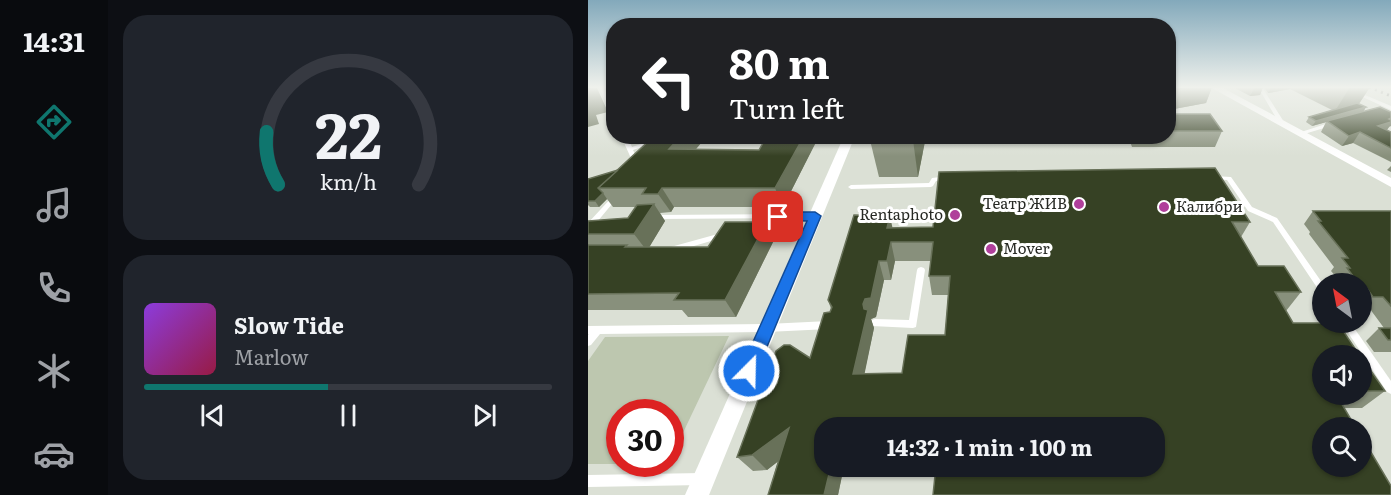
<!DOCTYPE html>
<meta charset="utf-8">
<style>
:root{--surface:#171b24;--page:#20242c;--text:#f1f3f6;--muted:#9ea1a6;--line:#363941;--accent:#0f766e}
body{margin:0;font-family:Literata,serif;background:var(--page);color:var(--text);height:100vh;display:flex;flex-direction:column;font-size:22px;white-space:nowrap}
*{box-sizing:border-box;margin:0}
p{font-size:20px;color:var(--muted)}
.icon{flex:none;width:33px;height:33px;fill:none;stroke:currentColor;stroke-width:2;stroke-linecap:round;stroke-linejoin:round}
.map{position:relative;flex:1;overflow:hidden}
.details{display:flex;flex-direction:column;gap:15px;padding:15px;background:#0d0f14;width:480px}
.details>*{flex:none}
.banner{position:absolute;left:18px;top:18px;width:570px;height:126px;border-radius:24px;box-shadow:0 2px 4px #0004;background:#202124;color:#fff;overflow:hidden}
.needle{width:39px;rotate:328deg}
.tools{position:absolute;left:724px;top:273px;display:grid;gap:12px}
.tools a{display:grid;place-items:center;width:60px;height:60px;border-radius:50%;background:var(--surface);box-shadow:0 2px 4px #0004;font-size:30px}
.speed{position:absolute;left:18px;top:399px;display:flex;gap:12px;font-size:30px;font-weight:700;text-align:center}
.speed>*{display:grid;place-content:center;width:78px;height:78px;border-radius:50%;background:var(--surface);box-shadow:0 2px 4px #0004;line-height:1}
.speed .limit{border:9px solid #d22;background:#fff;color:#111}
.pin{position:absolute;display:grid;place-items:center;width:51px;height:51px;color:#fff;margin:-26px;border-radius:12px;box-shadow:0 3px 9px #0006}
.me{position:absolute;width:66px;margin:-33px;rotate:23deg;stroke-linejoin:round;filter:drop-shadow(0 0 4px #0008)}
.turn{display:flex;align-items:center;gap:21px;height:126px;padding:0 24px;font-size:27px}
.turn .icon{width:78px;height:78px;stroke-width:2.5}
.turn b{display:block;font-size:42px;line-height:51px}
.details .tile{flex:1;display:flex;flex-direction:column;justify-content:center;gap:9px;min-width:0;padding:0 21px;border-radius:24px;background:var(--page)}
.details .dial{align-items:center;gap:0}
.dial svg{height:156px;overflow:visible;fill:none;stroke:var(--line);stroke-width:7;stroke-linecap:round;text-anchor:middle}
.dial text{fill:var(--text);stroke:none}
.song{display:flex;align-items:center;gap:18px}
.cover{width:72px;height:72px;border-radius:9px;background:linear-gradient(135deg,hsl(270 70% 55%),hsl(340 70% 35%))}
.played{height:6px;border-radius:3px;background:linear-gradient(90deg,var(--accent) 45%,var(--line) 45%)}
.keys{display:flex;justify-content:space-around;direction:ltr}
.trip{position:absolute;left:226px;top:417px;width:351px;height:60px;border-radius:24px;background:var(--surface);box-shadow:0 2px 4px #0004;font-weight:700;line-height:60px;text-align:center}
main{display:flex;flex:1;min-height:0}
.tab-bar{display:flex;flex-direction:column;width:108px;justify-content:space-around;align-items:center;background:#090b0e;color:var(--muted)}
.tab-bar .icon{width:42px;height:42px}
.tab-bar .on{color:var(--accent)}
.tab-bar b{font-size:27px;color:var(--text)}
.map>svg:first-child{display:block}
.green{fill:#bdc7af}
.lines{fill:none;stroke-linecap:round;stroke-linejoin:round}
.lane{fill:#fff;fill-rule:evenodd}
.street{fill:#fff;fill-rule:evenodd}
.rail{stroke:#52554f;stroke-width:3;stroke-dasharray:2 4.5;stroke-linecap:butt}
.wall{fill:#88907c;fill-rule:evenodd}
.shaded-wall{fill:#687159}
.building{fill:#364124;stroke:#687159;stroke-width:1.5;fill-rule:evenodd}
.route{fill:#1a73e8;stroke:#114b97;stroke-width:1.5}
.poi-dot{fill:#b03f9b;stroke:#fff;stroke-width:2}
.labels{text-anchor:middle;stroke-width:6;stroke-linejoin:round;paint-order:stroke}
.poi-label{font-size:15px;fill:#272924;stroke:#fff;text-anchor:end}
</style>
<main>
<nav class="tab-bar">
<b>14:31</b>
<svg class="icon on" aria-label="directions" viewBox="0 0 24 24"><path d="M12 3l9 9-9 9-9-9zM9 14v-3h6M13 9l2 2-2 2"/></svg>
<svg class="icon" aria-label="music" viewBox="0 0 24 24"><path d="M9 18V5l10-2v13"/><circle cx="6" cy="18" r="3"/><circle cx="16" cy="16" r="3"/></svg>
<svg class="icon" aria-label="phone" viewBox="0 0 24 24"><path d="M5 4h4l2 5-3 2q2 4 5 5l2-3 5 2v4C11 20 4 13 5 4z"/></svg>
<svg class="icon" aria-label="climate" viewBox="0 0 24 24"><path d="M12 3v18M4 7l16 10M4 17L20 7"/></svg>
<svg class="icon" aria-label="car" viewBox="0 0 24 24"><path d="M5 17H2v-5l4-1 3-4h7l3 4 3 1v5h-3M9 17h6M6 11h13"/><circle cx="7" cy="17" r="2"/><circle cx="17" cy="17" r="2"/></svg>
</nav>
<section class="details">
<div class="tile dial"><svg viewBox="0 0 100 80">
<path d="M14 69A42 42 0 1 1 86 69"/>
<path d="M14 69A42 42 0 0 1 8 42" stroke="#0f766e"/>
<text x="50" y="56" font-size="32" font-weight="700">22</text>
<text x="50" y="72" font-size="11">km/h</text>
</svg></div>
<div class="tile">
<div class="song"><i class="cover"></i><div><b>Slow Tide</b><p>Marlow</p></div></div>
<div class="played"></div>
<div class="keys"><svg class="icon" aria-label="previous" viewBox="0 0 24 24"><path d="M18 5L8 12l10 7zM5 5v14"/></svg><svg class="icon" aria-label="pause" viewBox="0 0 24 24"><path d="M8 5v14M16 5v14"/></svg><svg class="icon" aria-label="next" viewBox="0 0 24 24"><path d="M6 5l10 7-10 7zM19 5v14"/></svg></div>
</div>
</section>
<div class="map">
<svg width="803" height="495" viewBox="0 0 803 495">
<rect width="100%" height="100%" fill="#dbe0d5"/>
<polygon class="green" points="141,336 83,458 82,412 32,412 32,464 50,464 0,464 0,361 17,337"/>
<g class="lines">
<g class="lane">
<polygon points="11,87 15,87 26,108 26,115 23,114"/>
<polygon points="670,87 674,87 696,122 695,123 691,123"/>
<polygon points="753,87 758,87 803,106 803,110"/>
<polygon points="744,122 747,124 746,125 713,135 710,133"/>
<polygon points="33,136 39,136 44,147 77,136 86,136 45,150 52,165 49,167 46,165"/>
<polygon points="361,176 363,177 363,179 348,181 345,186 343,187 263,189 260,187 263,185 341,183 344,178"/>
<polygon points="625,176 643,177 664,207 689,218 735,284 735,293 732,292 685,222 660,211 639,180 623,179 622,178"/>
<polygon points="27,195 29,196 30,197 29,198 4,228 0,228 0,223 25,196"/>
<polygon points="227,214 229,214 230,216 229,218 66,219 63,217 66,215"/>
<polygon points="137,232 141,234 140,236 82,253 78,250 79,248"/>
<polygon points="173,232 219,232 223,234 219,236 176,236 172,234"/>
<polygon points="333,267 336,268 337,270 328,327 325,328 284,326 283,323 284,320 287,319 321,320 329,270 330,268"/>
<polygon points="241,321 244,322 245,325 244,328 241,329 179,332 12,334 3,345 0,346 0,335 1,334 0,334 0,326 179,324"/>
<polygon points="753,322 762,322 803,381 803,394 799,392"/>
<polygon points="114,473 118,475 120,479 118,483 114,485 0,487 0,475"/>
</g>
<g class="street">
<polygon points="622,87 633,87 803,178 803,187"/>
<polygon points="256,136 267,136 121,495 97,495"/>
</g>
<polyline class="rail" points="781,87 803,96"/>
</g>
<g class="wall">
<polygon points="580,87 624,87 618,103 586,109 580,105"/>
<polygon points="645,87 675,87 672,95 662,96"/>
<polygon points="676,87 782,87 771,104 778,107 775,112 801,127 799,130 803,132 803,162 765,143 754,146 733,132 738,122 724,126 718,122 721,117 744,110 702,89 680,93"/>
<polygon points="580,114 634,131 627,147 544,147 540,136 580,136"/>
<polygon points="48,136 110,136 113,143 108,149 171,150 228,142 195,207 86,207 83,212 72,213 77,221 61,247 120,247 179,222 187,238 148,317 100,317 94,310 0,310 0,221 40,218 48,207 25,207 19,199 11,207 2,207 0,205 0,179 30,170 63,139 51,142"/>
<polygon points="281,136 338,136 330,177 291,177"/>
<polygon points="803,166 803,172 799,170"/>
<polygon points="725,211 803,211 803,352 786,352 778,341 791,328 796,328 782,309 774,310 774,284 750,284 748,281 750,279 743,271 746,267 721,234 722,232 716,224"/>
<path d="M 662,222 L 653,237 L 670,266 L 713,292 L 698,311 L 735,394 L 774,394 L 774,358 L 797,391 L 774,408 L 756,408 L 567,428 L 237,428 L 237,466 L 256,466 L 250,495 L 180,495 L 190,461 L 179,470 L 165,471 L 149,457 L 222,358 L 243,309 L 240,300 L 305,228 ZM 307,261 L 343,261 L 341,276 L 344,295 L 360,295 L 357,335 L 314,373 L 276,374 L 286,328 L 283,319 L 288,317 L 296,280 L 303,280 Z"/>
</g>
<g class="shaded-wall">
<polygon points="3,87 8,87 9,88 20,112 8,115 11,124 0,127 0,90"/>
<polygon points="16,87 26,87 26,100 24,100"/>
<polygon points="610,87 624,87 618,103 586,109 592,90"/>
<polygon points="667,87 675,87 672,95 662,96"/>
<polygon points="683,87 703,87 702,89 680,93"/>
<polygon points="762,87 782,87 770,105 747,111"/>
<polygon points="778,107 775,112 724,126 728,121"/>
<polygon points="803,118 803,126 801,127 798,131 790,126"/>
<polygon points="772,132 765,143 754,146 761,136"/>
<polygon points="48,136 72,136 51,142"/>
<polygon points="93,136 110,136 113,143 92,168 81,149"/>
<polygon points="215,136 227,136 228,142 195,207 187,188"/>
<polygon points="326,136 338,136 330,177 325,140"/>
<polygon points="74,188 86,207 83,212 70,194"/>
<polygon points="15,193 19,199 11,207 7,201"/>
<polygon points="66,204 77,221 59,251 46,234"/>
<polygon points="302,216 306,235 303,242 307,261 303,280 299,261 299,228"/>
<polygon points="179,222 187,238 148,317 137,300"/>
<polygon points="291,261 296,280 288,317 283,319 286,328 273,391 265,374 275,304"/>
<polygon points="254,421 258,428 253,428"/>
<polygon points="201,428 213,444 179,470 164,455"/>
<polygon points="243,466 256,466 250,495 236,495"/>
</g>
<g class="building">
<polygon points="0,87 3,87 4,89 0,90"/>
<polygon points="587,87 610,87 592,90"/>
<polygon points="769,103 778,107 728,121 721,117"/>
<polygon points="792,107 803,112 803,118 801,119 803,120 803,122 790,126 803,132 803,148 772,132 761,136 739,121"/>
<polygon points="580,114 622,114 634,131 580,131"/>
<polygon points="66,136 93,136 81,149 171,150 179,136 216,136 187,188 74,188 70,194 54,194 58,188 10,188"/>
<polygon points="284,136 326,136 325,140 282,140"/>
<path d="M 627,168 L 662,222 L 644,222 L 670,266 L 696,266 L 713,292 L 687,292 L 705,323 L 750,323 L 772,356 L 735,356 L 735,394 L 748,394 L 768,428 L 735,428 L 735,466 L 774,466 L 774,437 L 803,486 L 803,495 L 345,495 L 348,466 L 567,466 L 567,428 L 351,428 L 351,421 L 254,421 L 253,428 L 237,428 L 237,466 L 243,466 L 236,495 L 180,495 L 201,428 L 164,455 L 149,457 L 188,351 L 196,345 L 202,345 L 222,358 L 236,313 L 242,312 L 244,307 L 240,300 L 266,215 L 302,216 L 299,228 L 345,227 L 351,172 ZM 303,242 L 345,242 L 341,276 L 362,276 L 357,335 L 320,335 L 314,373 L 265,374 L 280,310 L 276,309 L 275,304 L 277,299 L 283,298 L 291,261 L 299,261 Z"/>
<polygon points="30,170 10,188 15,193 7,201 0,201 0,179"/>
<polygon points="66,204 46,234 0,234 0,221 40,218 49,205"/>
<polygon points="725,211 803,211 803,306 795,297 785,297 778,287 775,287 774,284 771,284 759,268 762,268 754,258 760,258 730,221 733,221"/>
<polygon points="137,222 179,222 137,300 86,300 91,293 0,294 0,245 39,245 37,247 120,247"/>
<polygon points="791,328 803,328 803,340 800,340"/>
<polygon points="774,358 797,391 774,391"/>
</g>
<linearGradient id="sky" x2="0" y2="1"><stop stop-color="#83a9bb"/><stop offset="0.56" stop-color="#eff1ec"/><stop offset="1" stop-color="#eff1ec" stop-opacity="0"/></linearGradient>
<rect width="803" height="156" fill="url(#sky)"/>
<polygon class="route" points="190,212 227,212 233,216 169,371 167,377 161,379 154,377 152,371 219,221 185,220 184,217"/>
<g class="poi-dot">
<circle cx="491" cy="204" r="6"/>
<circle cx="576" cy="207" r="6"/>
<circle cx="367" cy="215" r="6"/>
<circle cx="403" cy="249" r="6"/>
</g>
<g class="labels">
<g class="poi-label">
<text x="479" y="209">Театр ЖИВ</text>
<text x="588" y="212" text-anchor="start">Калибри</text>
<text x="355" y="220">Rentaphoto</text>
<text x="415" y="254" text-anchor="start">Mover</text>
</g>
</g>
</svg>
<div class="tools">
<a><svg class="needle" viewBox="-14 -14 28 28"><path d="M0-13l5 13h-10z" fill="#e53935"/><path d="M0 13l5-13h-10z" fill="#9ea1a6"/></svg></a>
<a><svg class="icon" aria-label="sound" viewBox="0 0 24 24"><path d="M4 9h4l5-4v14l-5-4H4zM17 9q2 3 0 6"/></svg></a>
<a><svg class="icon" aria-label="search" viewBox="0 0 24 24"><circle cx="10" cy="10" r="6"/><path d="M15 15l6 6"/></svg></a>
</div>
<div class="speed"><div class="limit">30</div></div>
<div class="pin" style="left:190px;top:217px;background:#d93025"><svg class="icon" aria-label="arrive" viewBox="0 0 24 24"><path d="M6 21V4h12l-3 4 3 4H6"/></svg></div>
<svg class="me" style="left:161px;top:371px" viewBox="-20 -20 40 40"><circle r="17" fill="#1a73e8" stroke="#fff" stroke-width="3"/><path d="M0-11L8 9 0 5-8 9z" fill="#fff"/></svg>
<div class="trip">14:32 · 1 min · 100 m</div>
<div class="banner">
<div class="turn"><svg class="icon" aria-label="left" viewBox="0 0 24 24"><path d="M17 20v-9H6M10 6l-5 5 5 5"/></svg><div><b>80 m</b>Turn left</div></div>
</div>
</div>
</main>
